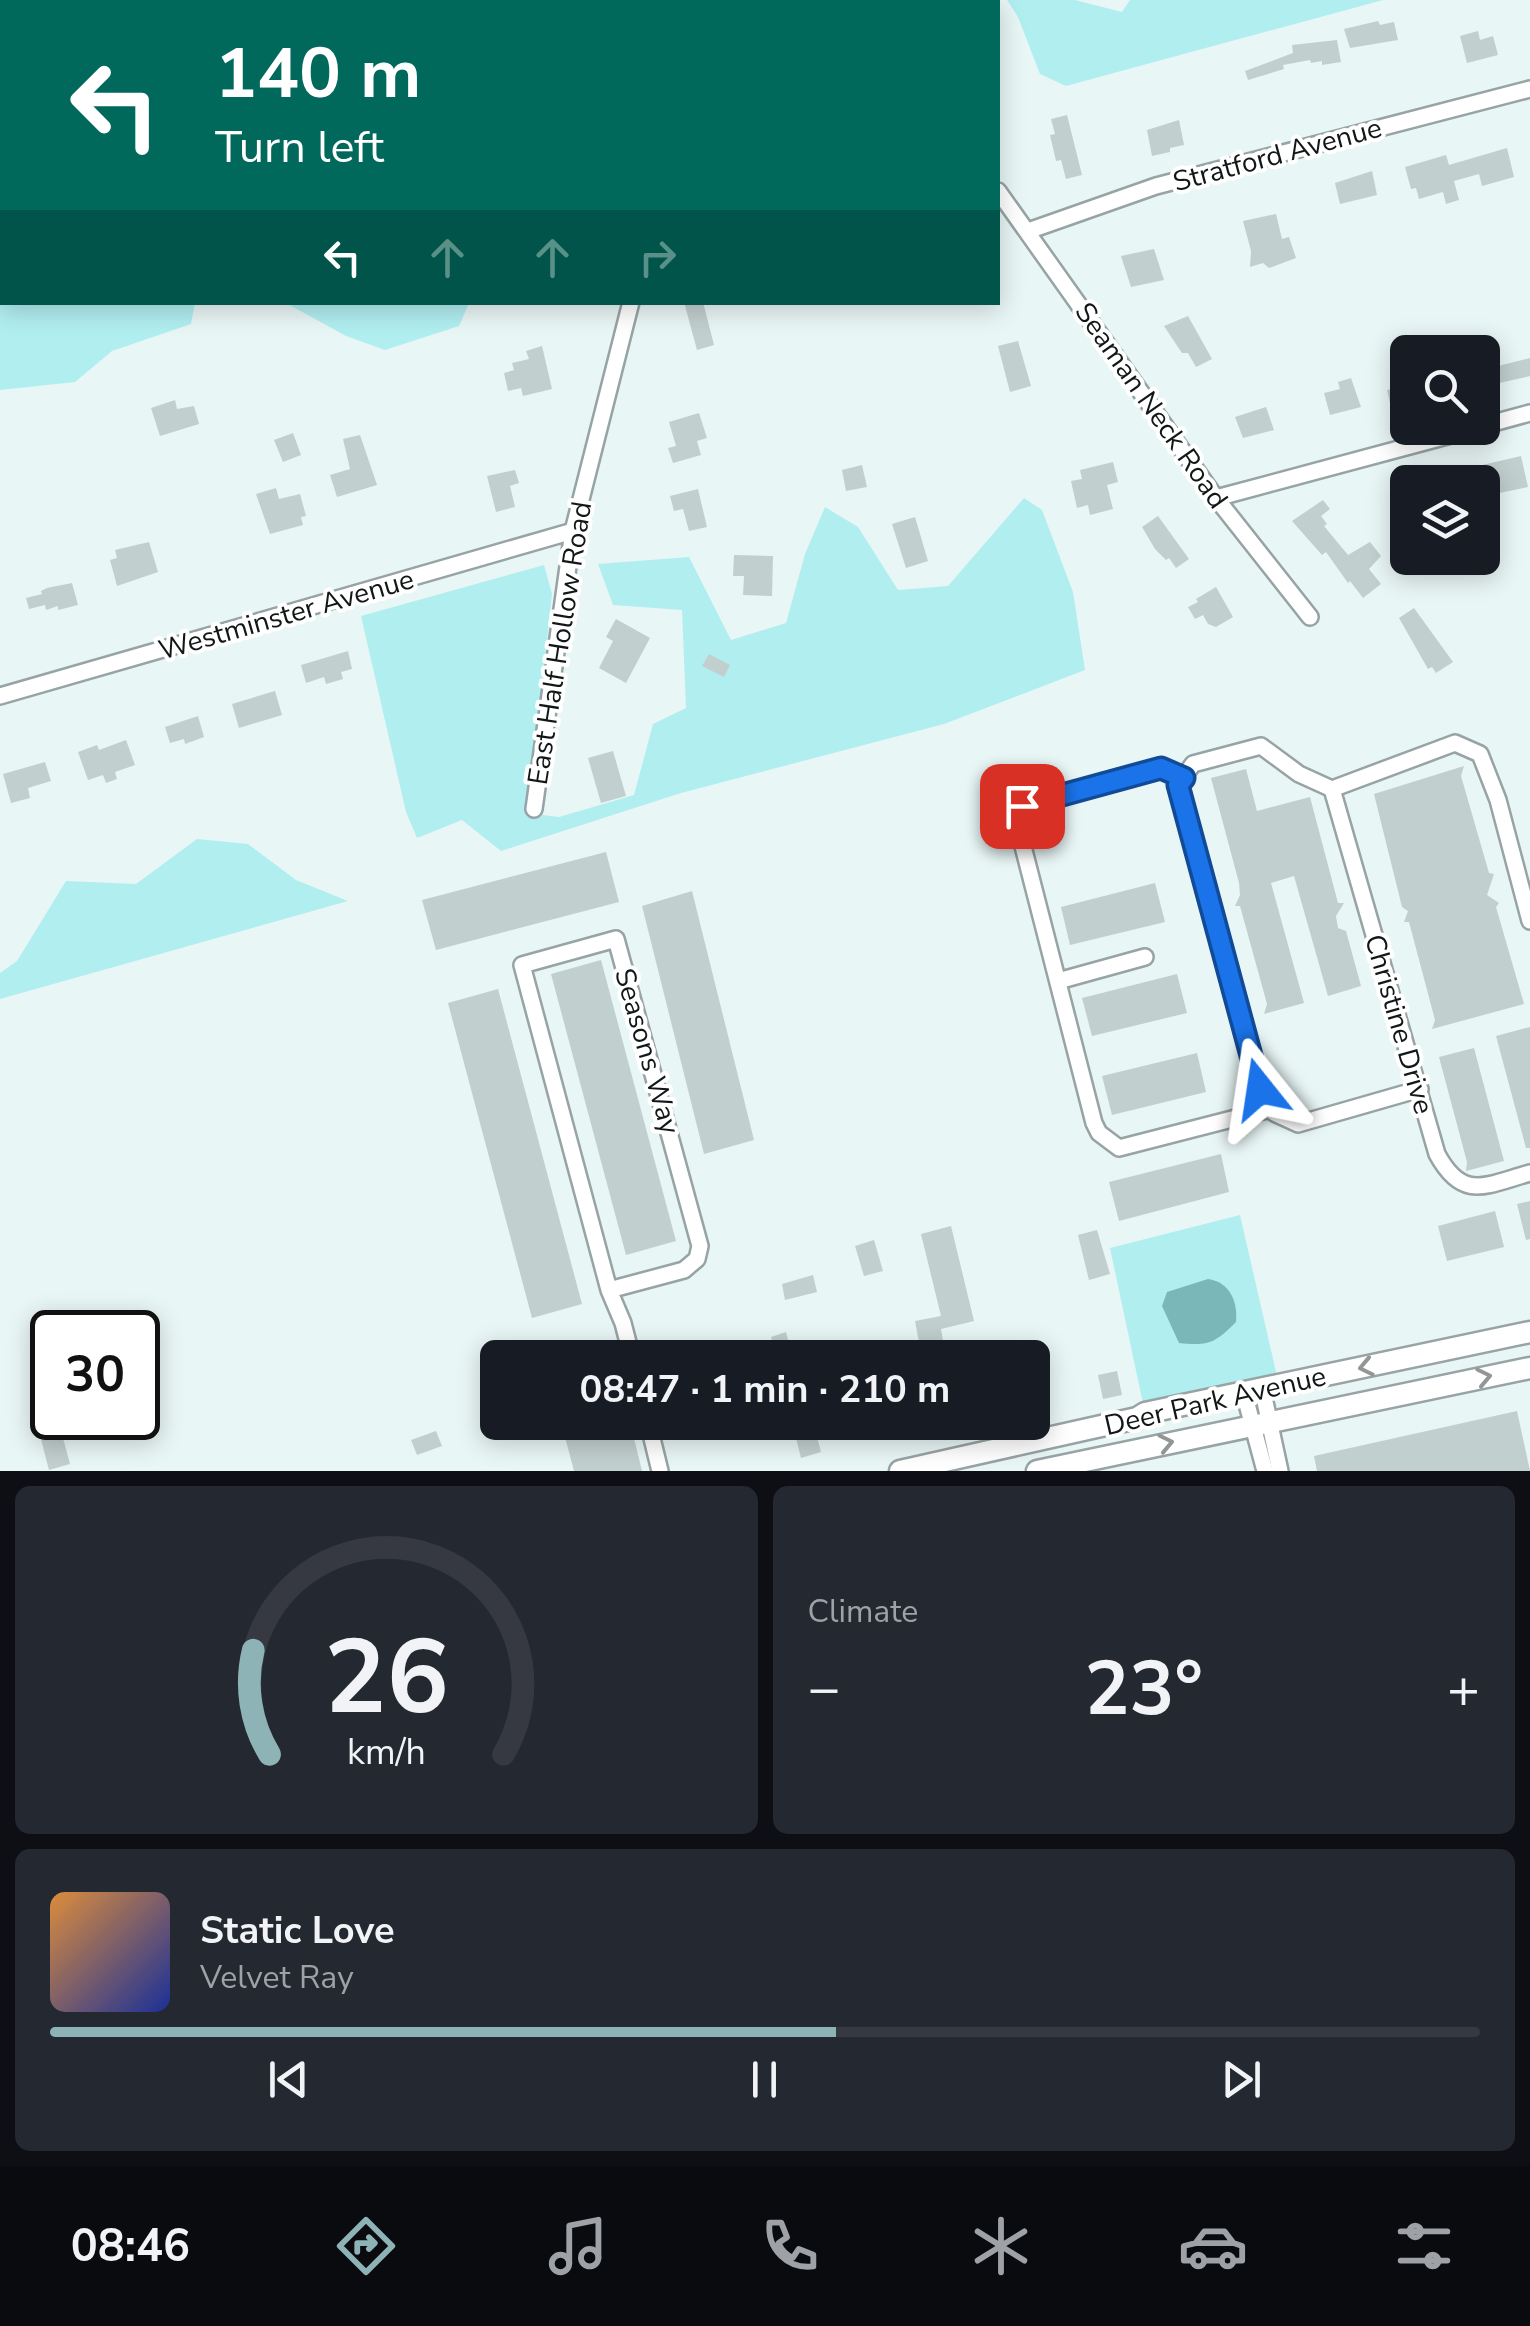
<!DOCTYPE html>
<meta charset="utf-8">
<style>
:root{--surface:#171b24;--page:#242831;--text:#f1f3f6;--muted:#9ea1a6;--line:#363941;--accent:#8eb3b6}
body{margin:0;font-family:"Nunito Sans",sans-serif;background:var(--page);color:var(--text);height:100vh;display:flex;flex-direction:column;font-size:38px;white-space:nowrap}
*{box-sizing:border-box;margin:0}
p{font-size:32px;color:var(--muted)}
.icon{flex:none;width:55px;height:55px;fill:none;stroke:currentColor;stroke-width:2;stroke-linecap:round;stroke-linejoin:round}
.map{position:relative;height:1471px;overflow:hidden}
.details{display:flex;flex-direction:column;gap:15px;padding:15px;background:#0d0f14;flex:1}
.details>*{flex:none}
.top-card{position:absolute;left:0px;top:0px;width:1000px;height:305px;box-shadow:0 5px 25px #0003;background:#00695c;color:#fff;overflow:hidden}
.controls{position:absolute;left:1390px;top:335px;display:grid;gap:20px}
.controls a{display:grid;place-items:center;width:110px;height:110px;border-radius:15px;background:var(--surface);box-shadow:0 5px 25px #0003;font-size:50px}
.speed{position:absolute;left:30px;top:1310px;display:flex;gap:20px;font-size:50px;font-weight:700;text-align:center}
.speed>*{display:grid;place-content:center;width:130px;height:130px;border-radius:50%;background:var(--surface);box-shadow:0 5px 25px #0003;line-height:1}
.speed .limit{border:5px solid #111;border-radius:15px;background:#fff;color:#111}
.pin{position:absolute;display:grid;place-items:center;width:85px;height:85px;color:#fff;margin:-42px;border-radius:20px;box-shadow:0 5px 15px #0006}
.me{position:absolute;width:110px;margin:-55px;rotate:345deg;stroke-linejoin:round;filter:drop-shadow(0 0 8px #0008)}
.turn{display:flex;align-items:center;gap:35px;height:210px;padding:0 50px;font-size:45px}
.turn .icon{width:130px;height:130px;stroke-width:2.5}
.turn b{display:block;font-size:70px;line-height:85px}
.lanes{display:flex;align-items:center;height:95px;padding:0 50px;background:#0003;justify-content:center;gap:50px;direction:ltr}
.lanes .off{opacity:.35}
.big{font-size:75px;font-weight:700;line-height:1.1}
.details .tile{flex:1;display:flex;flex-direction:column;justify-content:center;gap:15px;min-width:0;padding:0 35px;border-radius:15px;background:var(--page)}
.details .dial{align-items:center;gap:0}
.dial svg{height:260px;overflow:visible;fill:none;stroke:var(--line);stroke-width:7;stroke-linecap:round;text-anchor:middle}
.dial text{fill:var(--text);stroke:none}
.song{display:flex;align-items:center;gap:30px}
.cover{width:120px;height:120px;border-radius:15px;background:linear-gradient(135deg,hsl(30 70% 55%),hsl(230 70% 35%))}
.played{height:10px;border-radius:5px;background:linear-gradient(90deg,var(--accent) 55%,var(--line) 55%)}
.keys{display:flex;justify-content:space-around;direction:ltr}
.heat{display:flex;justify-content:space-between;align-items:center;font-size:55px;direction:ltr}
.details .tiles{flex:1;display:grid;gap:15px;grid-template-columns:1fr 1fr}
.tile:last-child{grid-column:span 2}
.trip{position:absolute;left:480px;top:1340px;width:570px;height:100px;border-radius:15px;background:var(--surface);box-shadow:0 5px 25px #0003;font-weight:700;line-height:100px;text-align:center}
.dock{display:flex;height:160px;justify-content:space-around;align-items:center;background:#090b0e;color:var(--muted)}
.dock .icon{width:70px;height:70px}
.dock .selected{color:var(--accent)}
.dock b{font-size:45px;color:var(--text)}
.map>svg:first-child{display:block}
.green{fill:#b1eef0}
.water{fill:#7ab7b9}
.building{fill:#c2cfcf}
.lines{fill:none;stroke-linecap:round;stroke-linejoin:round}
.minor-casing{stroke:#97a3a4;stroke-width:20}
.major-casing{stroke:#97a3a4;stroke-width:25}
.minor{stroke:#fff;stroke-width:15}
.major{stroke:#fff;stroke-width:20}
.oneway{stroke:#949696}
.route-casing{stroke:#114b97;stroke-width:25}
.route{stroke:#1a73e8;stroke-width:18}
.labels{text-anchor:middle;stroke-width:8;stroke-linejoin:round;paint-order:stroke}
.street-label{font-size:28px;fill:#111616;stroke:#fff}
</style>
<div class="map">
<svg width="1530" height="1471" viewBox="0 0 1530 1471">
<rect width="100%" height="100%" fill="#e9f6f6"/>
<g class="green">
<polygon points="1007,0 1075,0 1122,12 1130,0 1383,0 1066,86 1040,74 1018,17"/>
<polygon points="0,290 2,290 2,302 195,303 191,324 112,351 75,382 0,390"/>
<polygon points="286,303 469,303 459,326 385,350 346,336"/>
<polygon points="1024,498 1042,510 1073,592 1085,670 944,724 681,793 501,851 462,820 417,838 406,812 361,616 544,565 552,594 528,813 559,817 634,795 653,724 686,708 682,610 613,605 598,564 689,557 731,640 786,623 805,554 825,507 858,527 898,590 948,586"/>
<polygon points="197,839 248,844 296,880 348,901 0,999 0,973 17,961 66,881 136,884"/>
<polygon points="1240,1215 1279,1385 1145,1413 1110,1248"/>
</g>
<path class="water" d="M 1208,1279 C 1230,1282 1238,1302 1236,1322 C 1215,1343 1209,1346 1179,1343 L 1162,1306 L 1167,1292 Z"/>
<g class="building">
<polygon points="1378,21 1380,25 1394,22 1398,40 1350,48 1344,29"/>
<polygon points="1478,31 1480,40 1493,36 1498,55 1467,63 1460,36"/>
<polygon points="1337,40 1341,62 1322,65 1322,61 1311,63 1310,60 1283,65 1284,69 1248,80 1245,71 1293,53 1292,45"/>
<polygon points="1067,115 1082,175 1066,179 1061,160 1056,161 1050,135 1055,134 1051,119"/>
<polygon points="1179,120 1184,145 1170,148 1170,152 1152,156 1147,130"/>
<polygon points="1507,148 1514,177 1482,186 1479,174 1454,181 1459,200 1446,204 1443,192 1419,199 1416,188 1411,189 1405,167 1446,155 1449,165"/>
<polygon points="1372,171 1377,195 1340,204 1335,183"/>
<polygon points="1276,214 1282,239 1289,237 1296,258 1269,268 1263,263 1250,267 1251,251 1243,221"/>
<polygon points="1154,249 1164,280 1131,287 1121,256"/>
<polygon points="684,302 703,302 714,345 697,350"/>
<polygon points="1188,316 1212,359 1196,367 1188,353 1182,353 1164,326"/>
<polygon points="1018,341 1031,386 1010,392 998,346"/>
<polygon points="542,346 552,389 523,396 521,388 508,391 504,373 514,370 512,363 529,359 526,351"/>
<polygon points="1530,358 1530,376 1482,387 1482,370"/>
<polygon points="1351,378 1361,407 1330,415 1324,393 1340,389 1338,382"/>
<polygon points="1408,385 1408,408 1392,412 1387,390"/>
<polygon points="175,400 177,409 194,406 199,424 160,436 151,408"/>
<polygon points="1266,407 1274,430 1243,438 1235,417"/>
<polygon points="699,413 707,438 697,441 701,455 673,463 668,448 676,446 669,422"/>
<polygon points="293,433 301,455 283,462 274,440"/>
<polygon points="360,435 377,485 337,497 330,475 350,469 343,439"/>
<polygon points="1521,456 1528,487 1485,496 1478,466"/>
<polygon points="1113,462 1118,482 1107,485 1113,509 1090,515 1088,505 1077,508 1071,481 1082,479 1080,470"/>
<polygon points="862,465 867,487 846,491 842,470"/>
<polygon points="515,470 519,483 510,486 515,507 496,512 487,476"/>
<polygon points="276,488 279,499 300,494 306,516 301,517 303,525 270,534 256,494"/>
<polygon points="698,489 707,527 689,531 683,509 674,511 670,496"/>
<polygon points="1323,500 1330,509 1321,516 1327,524 1324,526 1348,555 1370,542 1381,556 1369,569 1381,584 1363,598 1350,581 1348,583 1326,552 1322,555 1292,521"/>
<polygon points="1158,516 1189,559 1176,568 1169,558 1166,560 1155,549 1142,527"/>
<polygon points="915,517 928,561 906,568 892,524"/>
<polygon points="149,542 158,572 117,586 110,560 117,558 115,550"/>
<polygon points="734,555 773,556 772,596 743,595 744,576 733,576"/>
<polygon points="72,583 78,605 58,610 58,606 46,610 45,605 29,609 26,598 42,594 41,591 47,588"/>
<polygon points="1216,587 1233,617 1216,627 1208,624 1203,615 1195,619 1188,607 1198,602 1196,599"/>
<polygon points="1414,608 1453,662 1436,673 1432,667 1428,669 1399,618"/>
<polygon points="616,619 650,638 626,683 599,668 613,641 606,637"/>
<polygon points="348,651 352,669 341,672 343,679 326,684 324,677 306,683 301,665"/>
<polygon points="709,654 730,665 724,677 702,666"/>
<polygon points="275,691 282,715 239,728 232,704"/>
<polygon points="198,716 204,737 185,744 184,739 170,743 165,727"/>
<polygon points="126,740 135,765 115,772 117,779 106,783 103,775 88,780 78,752 97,745 99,750"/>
<polygon points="613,751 626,796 601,803 588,758"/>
<polygon points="45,762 51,781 28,788 30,798 11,803 3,774"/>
<polygon points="1464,766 1461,776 1489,873 1494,874 1487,895 1499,903 1496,907 1524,1004 1432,1029 1435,1020 1409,922 1404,922 1408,911 1402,907 1374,794"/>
<polygon points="1246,769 1257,811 1310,797 1338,903 1344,903 1336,916 1338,928 1346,931 1361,986 1328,996 1294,876 1271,883 1304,1003 1264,1014 1267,1004 1240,906 1235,906 1240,895 1239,883 1211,778"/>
<polygon points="606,852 619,902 436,950 422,900"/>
<polygon points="1155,883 1165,922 1070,945 1061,907"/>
<polygon points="692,891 754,1140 704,1154 642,906"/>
<polygon points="601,960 676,1241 626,1255 551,974"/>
<polygon points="1177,974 1187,1013 1092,1036 1082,998"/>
<polygon points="498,989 582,1304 532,1318 448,1003"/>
<polygon points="1530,1027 1530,1148 1526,1148 1496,1036"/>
<polygon points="1474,1048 1504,1161 1466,1171 1467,1162 1439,1057"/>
<polygon points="1197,1053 1206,1092 1112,1115 1102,1076"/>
<polygon points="1221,1154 1229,1192 1119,1221 1109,1182"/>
<polygon points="1530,1201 1530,1239 1526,1240 1517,1204"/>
<polygon points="1495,1211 1504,1247 1447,1261 1438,1226"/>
<polygon points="951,1226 974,1321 941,1329 946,1358 922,1358 915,1321 941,1316 921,1234"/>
<polygon points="1097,1230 1110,1274 1089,1280 1078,1235"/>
<polygon points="874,1240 883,1271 864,1276 855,1246"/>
<polygon points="813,1275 817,1292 785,1300 782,1284"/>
<polygon points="786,1332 790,1347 775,1351 771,1337"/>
<polygon points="737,1342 741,1358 694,1358 693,1354"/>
<polygon points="1117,1371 1122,1395 1103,1399 1098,1375"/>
<polygon points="1517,1411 1530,1471 1317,1471 1314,1456"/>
<polygon points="561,1422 630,1422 642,1471 574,1471"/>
<polygon points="792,1422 841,1422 841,1427 816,1433 821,1452 801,1458"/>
<polygon points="59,1423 70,1464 49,1470 38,1428"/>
<polygon points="436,1431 442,1446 417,1455 411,1440"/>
</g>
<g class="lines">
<defs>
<g id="minor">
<polyline points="839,0 841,2"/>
<polyline points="90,2 99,0"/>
<polyline points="712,2 713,0"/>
<polyline points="0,28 2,28"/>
<polyline points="998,191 1216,498 1310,617"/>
<polyline points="1028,231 1156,186 1530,89"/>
<polyline points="1482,426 1530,413"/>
<polyline points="1216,498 1477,428"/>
<polyline points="0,696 573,531"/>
<polyline points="1183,778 1161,768 1021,806 1016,819 1094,1123 1099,1133 1119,1148 1271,1109"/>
<polyline points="1332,789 1299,774 1261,746 1193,764 1178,785 1260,1089 1274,1113 1298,1124 1420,1089"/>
<path d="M 1332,789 L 1437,1154 C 1463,1202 1486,1185 1530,1173"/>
<polyline points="1332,789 1455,743 1480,754 1498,800 1530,921"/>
<polyline points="534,809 573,531 631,302"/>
<polyline points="1058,981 1145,957"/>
<polyline points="609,1290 684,1270 697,1259 700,1246 616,939 522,965 609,1290 623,1323 632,1358"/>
<polyline points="1262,1388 1280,1471"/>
<polyline points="1244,1393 1265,1471"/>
<polyline points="648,1422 660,1471"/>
</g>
<g id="major">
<polyline points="900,1471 1137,1418 1145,1413 1530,1332"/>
<polyline points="1037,1471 1530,1368"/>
</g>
</defs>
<use href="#minor" class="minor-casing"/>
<use href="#major" class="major-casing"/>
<use href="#minor" class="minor"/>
<use href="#major" class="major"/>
</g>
<defs><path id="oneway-chevron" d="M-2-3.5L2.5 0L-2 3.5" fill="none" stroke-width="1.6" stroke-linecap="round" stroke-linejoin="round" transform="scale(2.5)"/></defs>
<g class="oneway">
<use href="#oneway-chevron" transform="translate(1366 1367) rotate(168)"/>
<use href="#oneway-chevron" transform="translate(1484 1377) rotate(-12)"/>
<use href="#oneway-chevron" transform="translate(1166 1443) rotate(-12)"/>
</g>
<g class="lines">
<defs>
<polyline id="route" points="1022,806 1161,768 1184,778 1178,785 1260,1089"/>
</defs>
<use href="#route" class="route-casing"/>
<use href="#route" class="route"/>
</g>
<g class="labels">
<g class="street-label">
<text transform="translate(1277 154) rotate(-15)" y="10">Stratford Avenue</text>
<text transform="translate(1152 405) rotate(55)" y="10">Seaman Neck Road</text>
<text transform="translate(286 614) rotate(-16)" y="10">Westminster Avenue</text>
<text transform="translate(559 643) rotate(-81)" y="10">East Half Hollow Road</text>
<text transform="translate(1400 1024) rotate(74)" y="10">Christine Drive</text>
<text transform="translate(648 1051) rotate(74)" y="10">Seasons Way</text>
<text transform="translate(1215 1400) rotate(-13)" y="10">Deer Park Avenue</text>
</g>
</g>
</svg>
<div class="controls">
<a><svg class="icon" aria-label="search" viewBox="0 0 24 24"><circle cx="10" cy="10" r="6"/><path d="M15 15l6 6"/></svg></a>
<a><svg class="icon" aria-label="layers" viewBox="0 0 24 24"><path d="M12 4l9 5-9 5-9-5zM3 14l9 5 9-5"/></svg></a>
</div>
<div class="speed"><div class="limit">30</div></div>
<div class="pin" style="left:1022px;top:806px;background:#d93025"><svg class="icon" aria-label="arrive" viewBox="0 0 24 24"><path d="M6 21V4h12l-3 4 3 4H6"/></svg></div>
<svg class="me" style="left:1260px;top:1089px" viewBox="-20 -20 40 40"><path d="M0-17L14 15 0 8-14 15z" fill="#1a73e8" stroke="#fff" stroke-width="4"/></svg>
<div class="trip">08:47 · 1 min · 210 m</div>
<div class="top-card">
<div class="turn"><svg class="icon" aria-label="left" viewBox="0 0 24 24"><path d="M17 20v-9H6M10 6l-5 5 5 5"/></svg><div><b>140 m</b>Turn left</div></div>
<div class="lanes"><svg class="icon" aria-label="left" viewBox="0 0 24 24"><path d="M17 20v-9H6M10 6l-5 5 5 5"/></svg><svg class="icon off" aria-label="ahead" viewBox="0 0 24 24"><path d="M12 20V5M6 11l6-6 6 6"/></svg><svg class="icon off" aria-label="ahead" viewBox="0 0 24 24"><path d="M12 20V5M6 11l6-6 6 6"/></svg><svg class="icon off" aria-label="right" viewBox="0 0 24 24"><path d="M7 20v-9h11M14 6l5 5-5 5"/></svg></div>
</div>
</div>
<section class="details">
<div class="tiles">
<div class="tile dial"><svg viewBox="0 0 100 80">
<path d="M14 69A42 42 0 1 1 86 69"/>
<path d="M14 69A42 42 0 0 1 9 37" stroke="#8eb3b6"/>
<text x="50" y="56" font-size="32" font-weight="700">26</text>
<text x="50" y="72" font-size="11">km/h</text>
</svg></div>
<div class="tile"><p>Climate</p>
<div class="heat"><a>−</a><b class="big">23°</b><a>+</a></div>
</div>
<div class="tile">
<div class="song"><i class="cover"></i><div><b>Static Love</b><p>Velvet Ray</p></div></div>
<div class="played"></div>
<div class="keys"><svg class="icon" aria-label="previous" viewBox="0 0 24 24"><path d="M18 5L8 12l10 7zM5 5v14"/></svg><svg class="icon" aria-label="pause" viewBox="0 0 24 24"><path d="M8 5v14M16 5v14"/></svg><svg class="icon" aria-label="next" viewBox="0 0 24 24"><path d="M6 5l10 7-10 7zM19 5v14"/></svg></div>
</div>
</div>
</section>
<nav class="dock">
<b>08:46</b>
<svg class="icon selected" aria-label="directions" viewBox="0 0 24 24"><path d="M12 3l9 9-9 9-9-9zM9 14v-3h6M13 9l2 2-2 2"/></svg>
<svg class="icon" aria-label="music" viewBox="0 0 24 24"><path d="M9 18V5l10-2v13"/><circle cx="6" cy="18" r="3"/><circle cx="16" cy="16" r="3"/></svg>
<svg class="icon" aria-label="phone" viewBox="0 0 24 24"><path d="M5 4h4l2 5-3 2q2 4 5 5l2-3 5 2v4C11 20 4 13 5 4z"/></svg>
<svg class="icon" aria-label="climate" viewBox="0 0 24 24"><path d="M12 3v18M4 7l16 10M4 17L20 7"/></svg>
<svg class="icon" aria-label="car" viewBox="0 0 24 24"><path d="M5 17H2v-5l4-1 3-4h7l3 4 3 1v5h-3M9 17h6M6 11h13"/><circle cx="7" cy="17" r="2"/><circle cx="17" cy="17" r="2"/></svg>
<svg class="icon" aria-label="filters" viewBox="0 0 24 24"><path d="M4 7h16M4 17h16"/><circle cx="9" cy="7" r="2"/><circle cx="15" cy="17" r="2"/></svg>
</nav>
